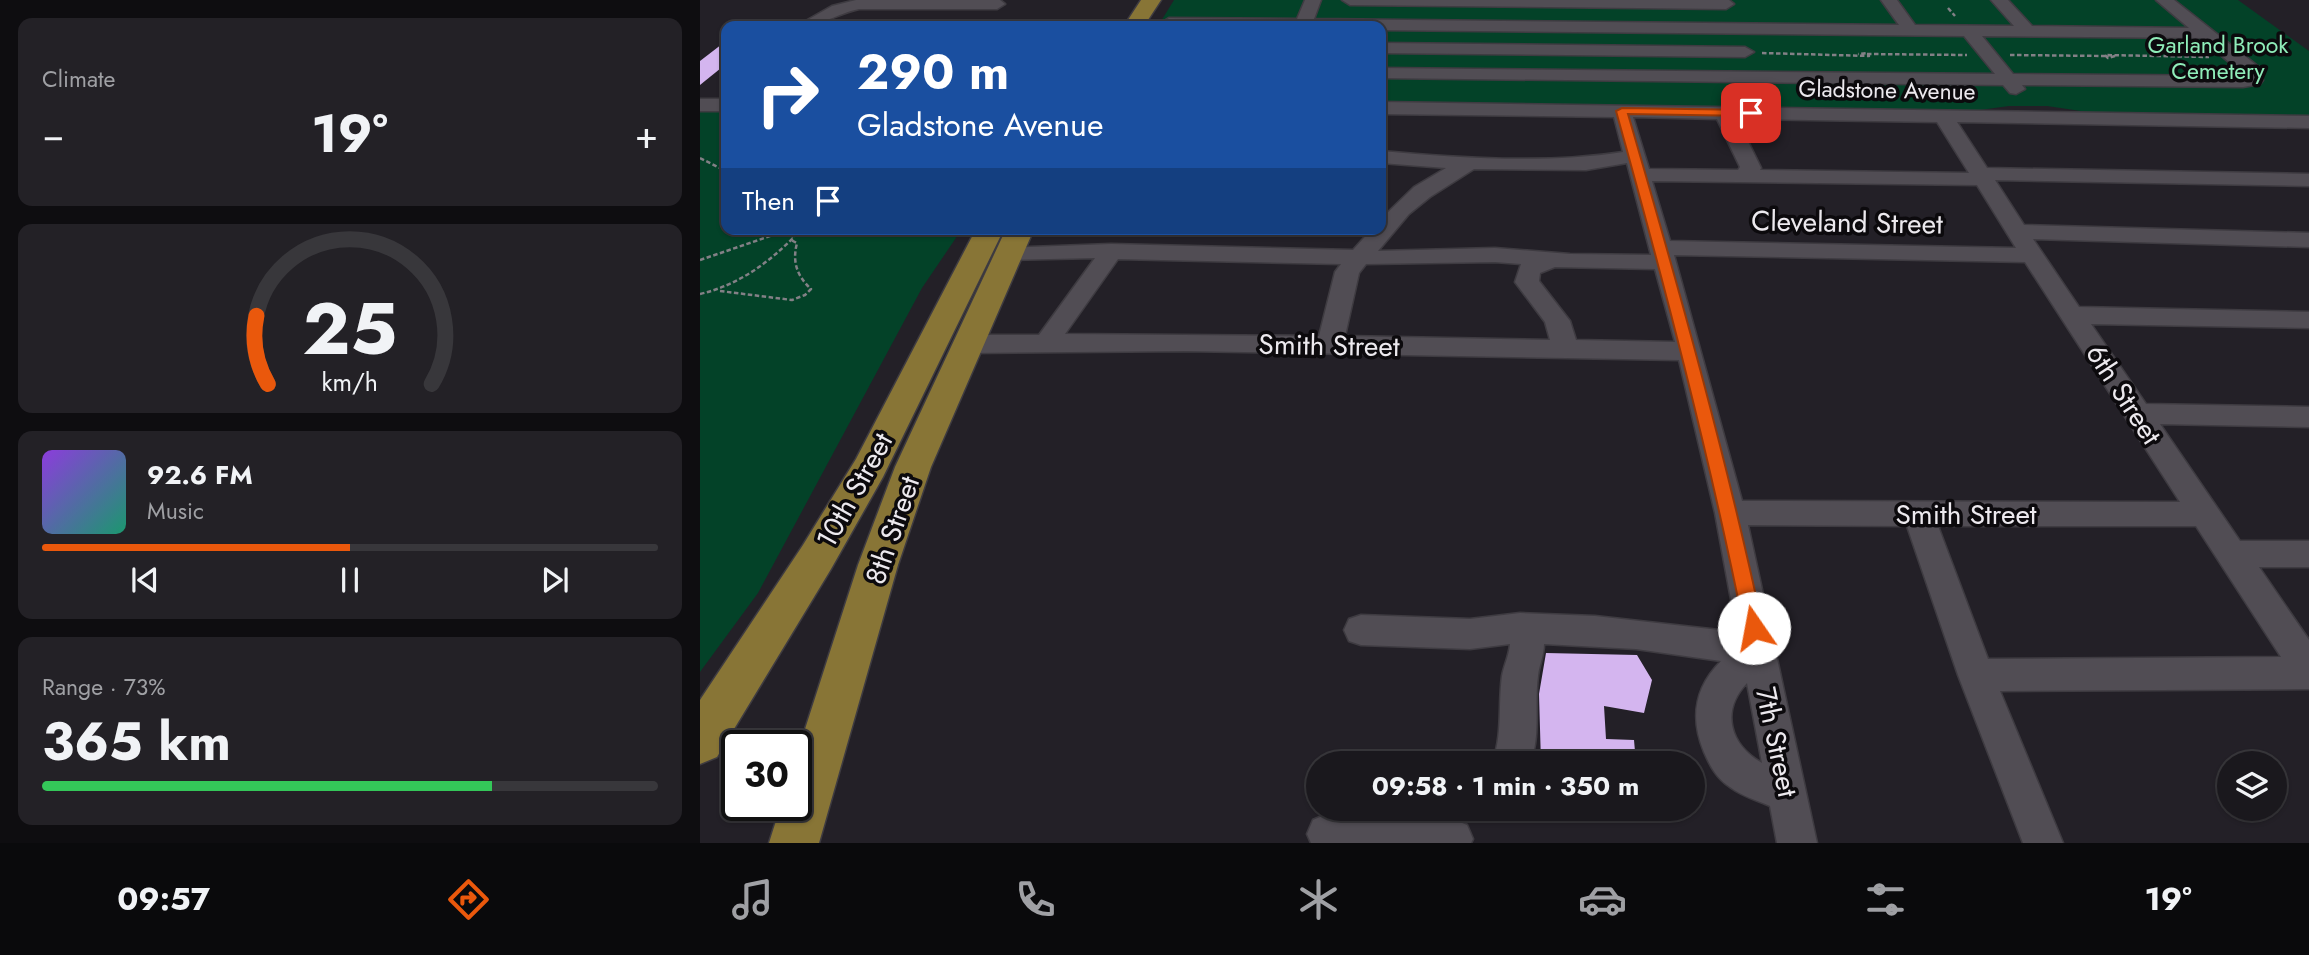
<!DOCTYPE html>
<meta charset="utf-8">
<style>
:root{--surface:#1a181d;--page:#232126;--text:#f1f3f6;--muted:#9fa0a4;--line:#38373b;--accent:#ea580c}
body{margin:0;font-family:Jost,sans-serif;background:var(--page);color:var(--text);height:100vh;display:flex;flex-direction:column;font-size:26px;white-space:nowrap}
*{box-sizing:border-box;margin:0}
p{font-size:23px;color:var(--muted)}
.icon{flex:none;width:38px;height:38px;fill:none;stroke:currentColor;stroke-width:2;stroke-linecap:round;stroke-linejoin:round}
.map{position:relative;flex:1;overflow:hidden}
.details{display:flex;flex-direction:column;gap:18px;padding:18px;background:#0e0d10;width:700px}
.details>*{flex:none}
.hud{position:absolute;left:21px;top:21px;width:665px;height:214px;border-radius:14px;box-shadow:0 2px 5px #0004,0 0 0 2px var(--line);background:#1a4fa0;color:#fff;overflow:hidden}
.fabs{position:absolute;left:1517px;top:751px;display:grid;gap:14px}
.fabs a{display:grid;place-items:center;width:70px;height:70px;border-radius:50%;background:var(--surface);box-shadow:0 2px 5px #0004,0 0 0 2px var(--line);font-size:35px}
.speed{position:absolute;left:21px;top:730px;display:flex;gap:14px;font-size:35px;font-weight:700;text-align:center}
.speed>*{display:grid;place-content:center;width:91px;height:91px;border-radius:50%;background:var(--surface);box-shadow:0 2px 5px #0004,0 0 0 2px var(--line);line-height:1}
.speed .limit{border:4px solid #111;border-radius:10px;background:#fff;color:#111}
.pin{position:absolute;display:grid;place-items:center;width:60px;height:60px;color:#fff;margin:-30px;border-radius:14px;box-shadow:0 4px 10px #0006}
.me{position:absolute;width:77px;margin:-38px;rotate:348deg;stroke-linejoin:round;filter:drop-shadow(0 0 5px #0008)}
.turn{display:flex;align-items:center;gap:24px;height:147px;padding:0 21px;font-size:32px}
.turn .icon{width:91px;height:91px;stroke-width:2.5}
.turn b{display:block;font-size:49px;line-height:60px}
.then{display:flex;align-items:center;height:66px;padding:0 21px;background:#0003;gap:14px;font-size:26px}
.big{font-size:52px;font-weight:700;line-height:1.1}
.details .card{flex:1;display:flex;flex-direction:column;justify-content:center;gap:10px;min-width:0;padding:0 24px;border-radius:14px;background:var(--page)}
.details .dial{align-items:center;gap:0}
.dial svg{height:182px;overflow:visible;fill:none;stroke:var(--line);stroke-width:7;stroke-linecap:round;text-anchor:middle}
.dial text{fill:var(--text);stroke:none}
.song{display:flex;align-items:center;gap:21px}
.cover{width:84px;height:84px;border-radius:10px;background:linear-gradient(135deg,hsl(270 70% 55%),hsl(160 70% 35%))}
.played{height:7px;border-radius:4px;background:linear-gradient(90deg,var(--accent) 50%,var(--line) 50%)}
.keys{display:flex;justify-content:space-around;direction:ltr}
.heat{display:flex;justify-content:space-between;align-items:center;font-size:38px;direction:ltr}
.charge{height:10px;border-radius:5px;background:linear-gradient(90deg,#34c759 73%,var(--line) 0)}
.trip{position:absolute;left:606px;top:751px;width:399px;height:70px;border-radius:35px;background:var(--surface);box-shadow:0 2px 5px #0004,0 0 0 2px var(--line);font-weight:700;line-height:70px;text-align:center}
.dock{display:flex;height:112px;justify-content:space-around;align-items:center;background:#0a0a0c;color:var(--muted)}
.dock .icon{width:49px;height:49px}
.dock .on{color:var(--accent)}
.dock b{font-size:32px;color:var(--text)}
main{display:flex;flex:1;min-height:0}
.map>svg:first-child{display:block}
.green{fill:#034228}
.building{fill:#d4b5ef}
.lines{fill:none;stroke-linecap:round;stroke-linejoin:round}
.minor-casing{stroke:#3e3b41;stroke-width:3}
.major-casing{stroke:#3e3b41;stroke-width:3}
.path{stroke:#838086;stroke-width:2.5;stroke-dasharray:4.5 2.5;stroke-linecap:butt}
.minor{fill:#514d54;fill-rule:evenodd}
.major{fill:#887536;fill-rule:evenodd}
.route{fill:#ea580c;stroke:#983908;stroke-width:2}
.labels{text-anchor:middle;stroke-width:7;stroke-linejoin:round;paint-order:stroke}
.far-park-label{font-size:23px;fill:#8fedb9;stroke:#0c0a0d}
.far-street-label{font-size:23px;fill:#ece9ee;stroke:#0c0a0d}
.street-label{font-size:28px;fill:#ece9ee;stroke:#0c0a0d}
</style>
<main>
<section class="details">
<div class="card"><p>Climate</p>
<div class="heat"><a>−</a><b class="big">19°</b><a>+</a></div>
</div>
<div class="card dial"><svg viewBox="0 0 100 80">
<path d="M14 69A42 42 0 1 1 86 69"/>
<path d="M14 69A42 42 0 0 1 9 39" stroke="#ea580c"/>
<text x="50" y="56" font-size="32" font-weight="700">25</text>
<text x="50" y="72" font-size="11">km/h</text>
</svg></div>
<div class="card">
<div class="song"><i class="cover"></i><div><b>92.6 FM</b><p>Music</p></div></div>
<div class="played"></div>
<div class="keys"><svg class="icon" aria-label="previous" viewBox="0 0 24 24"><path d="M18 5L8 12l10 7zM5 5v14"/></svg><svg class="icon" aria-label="pause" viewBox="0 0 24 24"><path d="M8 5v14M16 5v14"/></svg><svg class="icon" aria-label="next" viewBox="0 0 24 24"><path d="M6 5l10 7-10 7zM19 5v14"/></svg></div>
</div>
<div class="card"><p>Range · 73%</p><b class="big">365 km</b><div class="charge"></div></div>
</section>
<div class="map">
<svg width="1609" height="843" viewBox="0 0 1609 843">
<rect width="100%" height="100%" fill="#232027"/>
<g class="green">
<polygon points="474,0 1538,0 1609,51 1609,118 1401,114 1347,106 1309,106 1265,112 681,104 681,26 458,26"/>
<polygon points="0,112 26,112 26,229 262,229 222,288 58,593 0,672"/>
</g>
<g class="building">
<polygon points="26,41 26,64 0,85 0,61"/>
<polygon points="846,653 937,655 952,680 944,713 904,706 906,739 934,740 936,763 841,763 839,694"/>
</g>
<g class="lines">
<defs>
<g id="minor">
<path d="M 156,0 L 300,0 L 305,4 L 297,9 L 159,9 C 136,14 120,27 97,26 L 132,6 Z"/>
<path d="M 605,0 L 621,0 L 614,19 L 1199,25 L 1181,0 L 1197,0 L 1215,25 L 1314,26 L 1291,0 L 1308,0 L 1332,26 L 1489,28 L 1456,0 L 1474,0 L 1560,68 L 1563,80 L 1560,84 L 1543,87 L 1322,85 L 1325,89 L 1316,94 L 1310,93 L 1303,85 L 681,78 L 681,68 L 1295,74 L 1264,36 L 681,30 L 681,26 L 463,26 L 461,23 L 469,18 L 597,19 ZM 1282,36 L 1501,38 L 1545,76 L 1313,74 Z"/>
<polygon points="642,0 1029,0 1034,4 1026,9 650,5"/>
<polygon points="681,43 1045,47 1054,52 1045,57 681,53"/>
<rect x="0" y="99" width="26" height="12"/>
<path d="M 681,102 L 1609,116 L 1609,128 L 1257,122 L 1287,168 L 1609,174 L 1609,186 L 1295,180 L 1324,225 L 1609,233 L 1609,247 L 1333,239 L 1379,307 L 1609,312 L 1609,328 L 1391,324 L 1446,404 L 1609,407 L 1609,427 L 1460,424 L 1540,541 L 1609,541 L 1609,567 L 1559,567 L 1609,640 L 1609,689 L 1300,691 L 1363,843 L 1323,843 L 1258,675 L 1207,526 L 1048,525 L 1117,843 L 1077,843 L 1070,806 C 1056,800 1042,796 1030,787 C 1017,779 1010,766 1004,752 C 990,718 994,688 1021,661 L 936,649 L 844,644 C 844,656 839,665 838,676 C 834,705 841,736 830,763 L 792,763 C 803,735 798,705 802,676 C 804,665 809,656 810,644 L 770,649 L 661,645 L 649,641 L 644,630 L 649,619 L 661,615 L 770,619 L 820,613 L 895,616 L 1037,632 L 1015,513 L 979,360 L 486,351 L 268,353 L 259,350 L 255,344 L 259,338 L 268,335 L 339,335 L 395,258 L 308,260 L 300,258 L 296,253 L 300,248 L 411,244 L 653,250 L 672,229 L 681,229 L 681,219 L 714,187 L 746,168 L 681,163 L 681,151 C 759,158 846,164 923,152 L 914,117 L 681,114 ZM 933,117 L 1017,119 L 1040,167 L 1038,170 L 949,169 ZM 1037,119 L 1237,122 L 1269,173 L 1060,170 L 1061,168 ZM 927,163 L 951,255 L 870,254 L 795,248 L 678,251 L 709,214 L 730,197 L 774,169 L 886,170 ZM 952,181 L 1277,185 L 1316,248 L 970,241 ZM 974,255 L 1325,262 L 1480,502 L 1042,501 ZM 418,259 L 641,264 L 635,272 L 619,336 L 365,334 ZM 795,262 L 821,264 L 815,282 L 845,322 L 850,340 L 645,336 L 659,273 L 666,264 ZM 855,267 L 955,269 L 975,342 L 876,340 L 870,321 L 839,281 L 840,273 ZM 1238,526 L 1496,526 L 1581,657 L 1288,659 ZM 1047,683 L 1062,763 C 1030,745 1020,711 1047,683 Z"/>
<polygon points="627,814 753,819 767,825 773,839 771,843 611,843 607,834 613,820"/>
</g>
<g id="major">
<polygon points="441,0 461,0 444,26 424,26"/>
<polygon points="276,229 304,229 183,477 131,569 17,757 0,764 0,700 103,545 156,459"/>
<polygon points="306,229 334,229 231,467 198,565 119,843 69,843 81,805 96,805 96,757 158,565 195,467"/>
</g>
</defs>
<use href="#minor" class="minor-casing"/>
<use href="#major" class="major-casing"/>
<g class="path">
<polyline points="1248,8 1255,16"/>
<polyline points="1062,53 1169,56 1167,53 1158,54"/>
<polyline points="1167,54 1267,55"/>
<polyline points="1310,55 1406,56"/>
<polyline points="1415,56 1408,58 1405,55 1509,57"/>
<polyline points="0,158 26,171"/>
<polyline points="94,236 110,229"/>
<polyline points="0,260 82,232"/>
<path d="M 20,291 L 92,300 L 105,295 L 111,289 C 97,276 92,262 97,243 L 91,240"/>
<path d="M 0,294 C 38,285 67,264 94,237 L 78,229"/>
</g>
<use href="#minor" class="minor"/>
<use href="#major" class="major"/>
</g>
<path class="route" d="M 922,108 L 1051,110 L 1057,113 L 1051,116 L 928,114 C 978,285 1026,455 1063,628 L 1061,634 L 1054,637 L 1047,634 L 1044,628 C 1009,454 964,283 916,111 Z"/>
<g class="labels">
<g class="far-park-label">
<text x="1518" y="53">Garland Brook<tspan x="1518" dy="26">Cemetery</tspan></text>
</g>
<g class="far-street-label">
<text transform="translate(1187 90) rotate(1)" y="8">Gladstone Avenue</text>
</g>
<g class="street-label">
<text transform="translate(1147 222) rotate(1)" y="10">Cleveland Street</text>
<text transform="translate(629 345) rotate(1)" y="10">Smith Street</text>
<text transform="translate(1424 394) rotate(57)" y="10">6th Street</text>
<text transform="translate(154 490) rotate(-61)" y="10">10th Street</text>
<text x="1266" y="524">Smith Street</text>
<text transform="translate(192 530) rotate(-71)" y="10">8th Street</text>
<text transform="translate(1077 742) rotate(78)" y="10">7th Street</text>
</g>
</g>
</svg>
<div class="fabs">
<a><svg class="icon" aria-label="layers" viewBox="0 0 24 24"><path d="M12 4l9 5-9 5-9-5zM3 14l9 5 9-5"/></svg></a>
</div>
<div class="speed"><div class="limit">30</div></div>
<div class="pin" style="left:1051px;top:113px;background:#d93025"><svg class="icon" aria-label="arrive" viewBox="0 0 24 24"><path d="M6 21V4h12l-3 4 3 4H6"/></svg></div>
<svg class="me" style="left:1054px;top:628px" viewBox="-20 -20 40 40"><circle r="19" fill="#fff"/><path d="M0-13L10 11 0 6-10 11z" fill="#ea580c"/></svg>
<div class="trip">09:58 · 1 min · 350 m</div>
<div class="hud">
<div class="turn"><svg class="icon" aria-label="right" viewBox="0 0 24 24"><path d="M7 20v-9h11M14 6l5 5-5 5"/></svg><div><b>290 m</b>Gladstone Avenue</div></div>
<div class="then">Then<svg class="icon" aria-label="arrive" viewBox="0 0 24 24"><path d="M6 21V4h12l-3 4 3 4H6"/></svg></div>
</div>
</div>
</main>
<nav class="dock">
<b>09:57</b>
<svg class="icon on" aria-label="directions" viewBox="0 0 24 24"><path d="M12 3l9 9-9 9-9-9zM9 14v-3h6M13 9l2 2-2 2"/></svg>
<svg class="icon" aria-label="music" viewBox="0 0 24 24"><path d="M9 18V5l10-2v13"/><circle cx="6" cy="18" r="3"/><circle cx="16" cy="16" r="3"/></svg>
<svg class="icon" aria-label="phone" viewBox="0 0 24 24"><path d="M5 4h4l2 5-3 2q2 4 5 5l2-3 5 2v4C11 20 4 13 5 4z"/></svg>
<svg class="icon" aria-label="climate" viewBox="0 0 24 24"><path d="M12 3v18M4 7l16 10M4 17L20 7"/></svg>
<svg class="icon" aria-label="car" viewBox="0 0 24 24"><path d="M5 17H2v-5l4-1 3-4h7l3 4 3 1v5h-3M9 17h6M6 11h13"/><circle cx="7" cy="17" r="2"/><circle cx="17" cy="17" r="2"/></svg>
<svg class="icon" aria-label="filters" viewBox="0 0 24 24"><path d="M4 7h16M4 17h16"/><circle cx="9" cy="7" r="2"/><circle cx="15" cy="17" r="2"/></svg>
<b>19°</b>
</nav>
